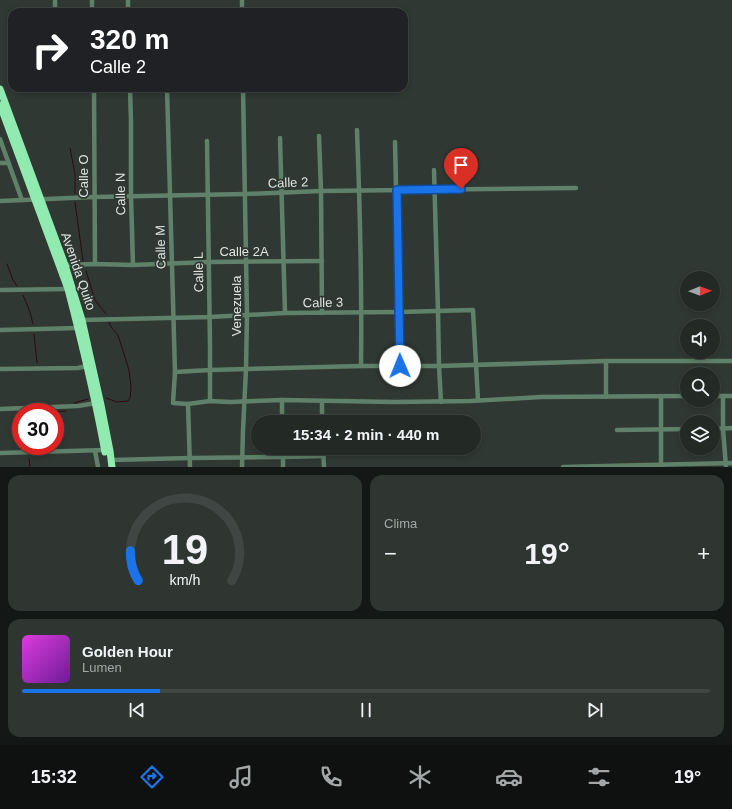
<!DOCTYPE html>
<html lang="es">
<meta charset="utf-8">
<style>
:root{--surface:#232a26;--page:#2f3632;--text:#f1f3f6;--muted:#a3a7a7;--line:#404643;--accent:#1a73e8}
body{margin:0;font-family:Helvetica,sans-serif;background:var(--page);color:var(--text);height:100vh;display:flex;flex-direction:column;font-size:15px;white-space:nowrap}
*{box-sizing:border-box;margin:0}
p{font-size:13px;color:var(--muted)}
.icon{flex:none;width:22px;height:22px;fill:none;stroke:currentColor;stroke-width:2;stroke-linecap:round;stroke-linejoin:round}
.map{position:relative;height:467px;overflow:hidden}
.sheet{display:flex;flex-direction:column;gap:8px;padding:8px;background:#131715;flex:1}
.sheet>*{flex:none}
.guide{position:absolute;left:8px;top:8px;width:400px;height:84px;border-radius:12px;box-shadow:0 2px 6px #0003,0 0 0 1px var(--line);background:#202124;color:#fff;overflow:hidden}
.needle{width:26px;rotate:89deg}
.fabs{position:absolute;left:680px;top:271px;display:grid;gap:8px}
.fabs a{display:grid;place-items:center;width:40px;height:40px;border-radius:50%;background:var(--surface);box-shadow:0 2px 6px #0003,0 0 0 1px var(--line);font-size:20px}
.speed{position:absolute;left:12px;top:403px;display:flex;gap:8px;font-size:20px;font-weight:700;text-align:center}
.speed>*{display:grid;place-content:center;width:52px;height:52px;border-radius:50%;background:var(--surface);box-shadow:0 2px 6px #0003,0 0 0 1px var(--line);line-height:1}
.speed .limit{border:6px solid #d22;background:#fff;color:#111}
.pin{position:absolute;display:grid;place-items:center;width:34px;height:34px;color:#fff;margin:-41px -17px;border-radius:50% 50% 50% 0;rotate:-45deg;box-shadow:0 0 4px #0007}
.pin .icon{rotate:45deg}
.me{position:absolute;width:44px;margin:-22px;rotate:359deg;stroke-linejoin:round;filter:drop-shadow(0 0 3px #0008)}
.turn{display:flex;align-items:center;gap:14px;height:84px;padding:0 16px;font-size:18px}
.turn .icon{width:52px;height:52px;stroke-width:2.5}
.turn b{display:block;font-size:28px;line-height:34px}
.big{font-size:30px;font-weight:800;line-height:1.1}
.sheet .tile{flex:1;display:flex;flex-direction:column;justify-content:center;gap:6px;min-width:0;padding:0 14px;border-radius:12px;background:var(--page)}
.sheet .dial{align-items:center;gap:0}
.dial svg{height:104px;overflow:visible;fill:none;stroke:var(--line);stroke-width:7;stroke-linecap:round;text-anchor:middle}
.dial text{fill:var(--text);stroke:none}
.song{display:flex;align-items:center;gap:12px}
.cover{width:48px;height:48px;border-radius:6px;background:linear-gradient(135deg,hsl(300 70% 55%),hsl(280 70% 35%))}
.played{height:4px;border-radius:2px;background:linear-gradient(90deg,var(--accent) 20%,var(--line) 20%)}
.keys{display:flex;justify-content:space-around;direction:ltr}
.heat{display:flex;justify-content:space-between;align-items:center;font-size:22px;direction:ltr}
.sheet .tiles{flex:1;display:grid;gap:8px;grid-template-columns:1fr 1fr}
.tile:last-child{grid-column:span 2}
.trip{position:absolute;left:251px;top:415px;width:230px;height:40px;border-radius:20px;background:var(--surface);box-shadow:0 2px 6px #0003,0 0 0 1px var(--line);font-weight:800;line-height:40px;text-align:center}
.tab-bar{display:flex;height:64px;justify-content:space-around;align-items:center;background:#0e110f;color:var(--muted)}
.tab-bar .icon{width:28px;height:28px}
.tab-bar .selected{color:var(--accent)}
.tab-bar b{font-size:18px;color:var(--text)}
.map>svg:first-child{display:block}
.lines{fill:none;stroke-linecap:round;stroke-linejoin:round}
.stream{stroke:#330716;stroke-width:1}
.minor{stroke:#5f8169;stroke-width:4.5}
.highway{stroke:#91eaaf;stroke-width:7}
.route-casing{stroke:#114b97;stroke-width:10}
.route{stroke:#1a73e8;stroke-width:7}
.labels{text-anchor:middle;stroke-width:3.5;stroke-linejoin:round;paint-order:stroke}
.street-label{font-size:13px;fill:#dfe4e0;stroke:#2f3832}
</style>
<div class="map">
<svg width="732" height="467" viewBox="0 0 732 467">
<rect width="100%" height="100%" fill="#2f3832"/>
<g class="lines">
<g class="stream">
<polyline points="70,148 75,174 75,193"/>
<polyline points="75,202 83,261"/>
<polyline points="7,264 13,280 17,286"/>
<polyline points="86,271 95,300 106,314"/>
<polyline points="23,295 30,312 33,324"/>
<polyline points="34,334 37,363"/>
<polyline points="106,398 117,402 128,401 130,398 131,387 129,370 118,335 111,327 109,322"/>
<polyline points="74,403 88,399"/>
<polyline points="27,412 30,412"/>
<polyline points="40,412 43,412"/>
<polyline points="52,412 66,411"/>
<polyline points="28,446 28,447"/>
<polyline points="29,458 30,467"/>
</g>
<g class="minor">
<polyline points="55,0 55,12"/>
<polyline points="92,0 92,12"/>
<polyline points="242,0 242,12"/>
<polyline points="128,12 128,0"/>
<polyline points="94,88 95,264"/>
<polyline points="130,88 131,122 131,196 133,265"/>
<polyline points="167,88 175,372 173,403 188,404 210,401 230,402 282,400 395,402 471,401 541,397 687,396"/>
<path d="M 357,130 C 360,209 362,287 361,366"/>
<polyline points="319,136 321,191 322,313"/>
<polyline points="280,138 285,313"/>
<polyline points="0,139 22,200"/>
<polyline points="207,141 210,345 210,401"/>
<polyline points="395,142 400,366"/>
<polyline points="0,163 8,163"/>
<polyline points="434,170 438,311 439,366 441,402"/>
<polyline points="0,201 94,197 245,194 321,191 576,188"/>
<polyline points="65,265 95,264 133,265 209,262 322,261"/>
<polyline points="0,290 68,289"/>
<polyline points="82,320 210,317 285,313 399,312 473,310 478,400"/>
<polyline points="0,330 78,328"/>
<polyline points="606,361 606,397"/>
<polyline points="0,369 78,368 87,366"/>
<polyline points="175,372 210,370 361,366 439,366 606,361 732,361"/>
<polyline points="713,396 732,396"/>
<polyline points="723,396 723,429 726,467"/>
<polyline points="282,400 282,422"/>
<polyline points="322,402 322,422"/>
<polyline points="188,404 190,467"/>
<polyline points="0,409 78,406 96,403"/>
<polyline points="713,429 732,428"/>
<polyline points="617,430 687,429"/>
<polyline points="283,448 283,467"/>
<polyline points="323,448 324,467"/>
<polyline points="95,451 98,467"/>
<polyline points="0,453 105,450"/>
<polyline points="112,460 190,458 283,457 323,456"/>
<polyline points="242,467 243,430 246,369 247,315 243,88"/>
<polyline points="563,467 732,463"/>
<polyline points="661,467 661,396"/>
</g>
<g class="highway">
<polyline points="0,89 65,265 82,320 101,405 110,451 112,467"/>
<path d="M 0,105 L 68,289 C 82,343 95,397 105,452"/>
</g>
</g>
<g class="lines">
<defs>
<polyline id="route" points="400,366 397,190 461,189"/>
</defs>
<use href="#route" class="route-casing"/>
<use href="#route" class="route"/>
</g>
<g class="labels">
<g class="street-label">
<text transform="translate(83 176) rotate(-90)" y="5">Calle O</text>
<text transform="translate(288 182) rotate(-2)" y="5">Calle 2</text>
<text transform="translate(120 194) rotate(-91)" y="5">Calle N</text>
<text transform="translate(160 247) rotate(-91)" y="5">Calle M</text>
<text x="244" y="256">Calle 2A</text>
<text transform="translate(79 271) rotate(71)" y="5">Avenida Quito</text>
<text transform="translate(198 272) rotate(-91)" y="5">Calle L</text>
<text transform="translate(323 302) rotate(-1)" y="5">Calle 3</text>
<text transform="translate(236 306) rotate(-90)" y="5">Venezuela</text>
</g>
</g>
</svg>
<div class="fabs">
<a><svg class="needle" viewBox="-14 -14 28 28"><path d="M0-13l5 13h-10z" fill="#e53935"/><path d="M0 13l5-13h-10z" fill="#a3a7a7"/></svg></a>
<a><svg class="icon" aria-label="sound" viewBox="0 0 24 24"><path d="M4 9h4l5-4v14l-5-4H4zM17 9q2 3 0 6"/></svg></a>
<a><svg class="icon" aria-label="search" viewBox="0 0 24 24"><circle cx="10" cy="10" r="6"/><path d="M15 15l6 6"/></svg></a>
<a><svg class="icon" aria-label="layers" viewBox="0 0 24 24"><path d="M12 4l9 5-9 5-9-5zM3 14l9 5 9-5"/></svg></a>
</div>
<div class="speed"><div class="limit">30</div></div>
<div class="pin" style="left:461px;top:189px;background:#d93025"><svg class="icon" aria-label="arrive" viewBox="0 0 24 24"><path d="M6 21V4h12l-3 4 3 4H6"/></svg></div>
<svg class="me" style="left:400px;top:366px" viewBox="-20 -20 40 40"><circle r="19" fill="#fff"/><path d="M0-13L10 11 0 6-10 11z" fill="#1a73e8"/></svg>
<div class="trip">15:34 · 2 min · 440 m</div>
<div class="guide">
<div class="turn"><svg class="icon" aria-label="right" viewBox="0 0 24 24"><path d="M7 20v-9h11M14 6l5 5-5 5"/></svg><div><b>320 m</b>Calle 2</div></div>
</div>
</div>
<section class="sheet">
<div class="tiles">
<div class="tile dial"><svg viewBox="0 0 100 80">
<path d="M14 69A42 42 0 1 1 86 69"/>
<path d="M14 69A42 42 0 0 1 8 46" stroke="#1a73e8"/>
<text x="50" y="56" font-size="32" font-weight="700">19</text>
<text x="50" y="72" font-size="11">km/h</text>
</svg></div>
<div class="tile"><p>Clima</p>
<div class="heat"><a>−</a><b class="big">19°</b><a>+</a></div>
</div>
<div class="tile">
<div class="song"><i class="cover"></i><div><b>Golden Hour</b><p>Lumen</p></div></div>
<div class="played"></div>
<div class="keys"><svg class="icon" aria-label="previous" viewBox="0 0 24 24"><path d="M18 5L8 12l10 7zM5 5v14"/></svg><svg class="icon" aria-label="pause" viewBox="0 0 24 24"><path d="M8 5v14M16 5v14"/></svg><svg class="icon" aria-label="next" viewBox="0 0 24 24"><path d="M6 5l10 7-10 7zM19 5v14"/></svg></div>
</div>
</div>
</section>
<nav class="tab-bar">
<b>15:32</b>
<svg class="icon selected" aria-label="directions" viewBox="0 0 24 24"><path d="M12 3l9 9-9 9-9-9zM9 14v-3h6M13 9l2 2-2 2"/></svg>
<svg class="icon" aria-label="music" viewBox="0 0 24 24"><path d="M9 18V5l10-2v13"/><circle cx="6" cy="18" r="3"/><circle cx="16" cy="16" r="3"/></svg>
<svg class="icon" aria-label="phone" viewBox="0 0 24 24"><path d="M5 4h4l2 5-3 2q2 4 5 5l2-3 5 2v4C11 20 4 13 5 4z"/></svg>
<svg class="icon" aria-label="climate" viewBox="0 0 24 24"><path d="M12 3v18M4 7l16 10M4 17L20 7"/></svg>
<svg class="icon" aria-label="car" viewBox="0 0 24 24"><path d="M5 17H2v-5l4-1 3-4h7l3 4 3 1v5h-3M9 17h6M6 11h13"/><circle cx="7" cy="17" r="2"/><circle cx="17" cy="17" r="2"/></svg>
<svg class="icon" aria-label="filters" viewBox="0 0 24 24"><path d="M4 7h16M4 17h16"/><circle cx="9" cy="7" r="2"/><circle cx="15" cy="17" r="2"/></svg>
<b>19°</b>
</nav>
